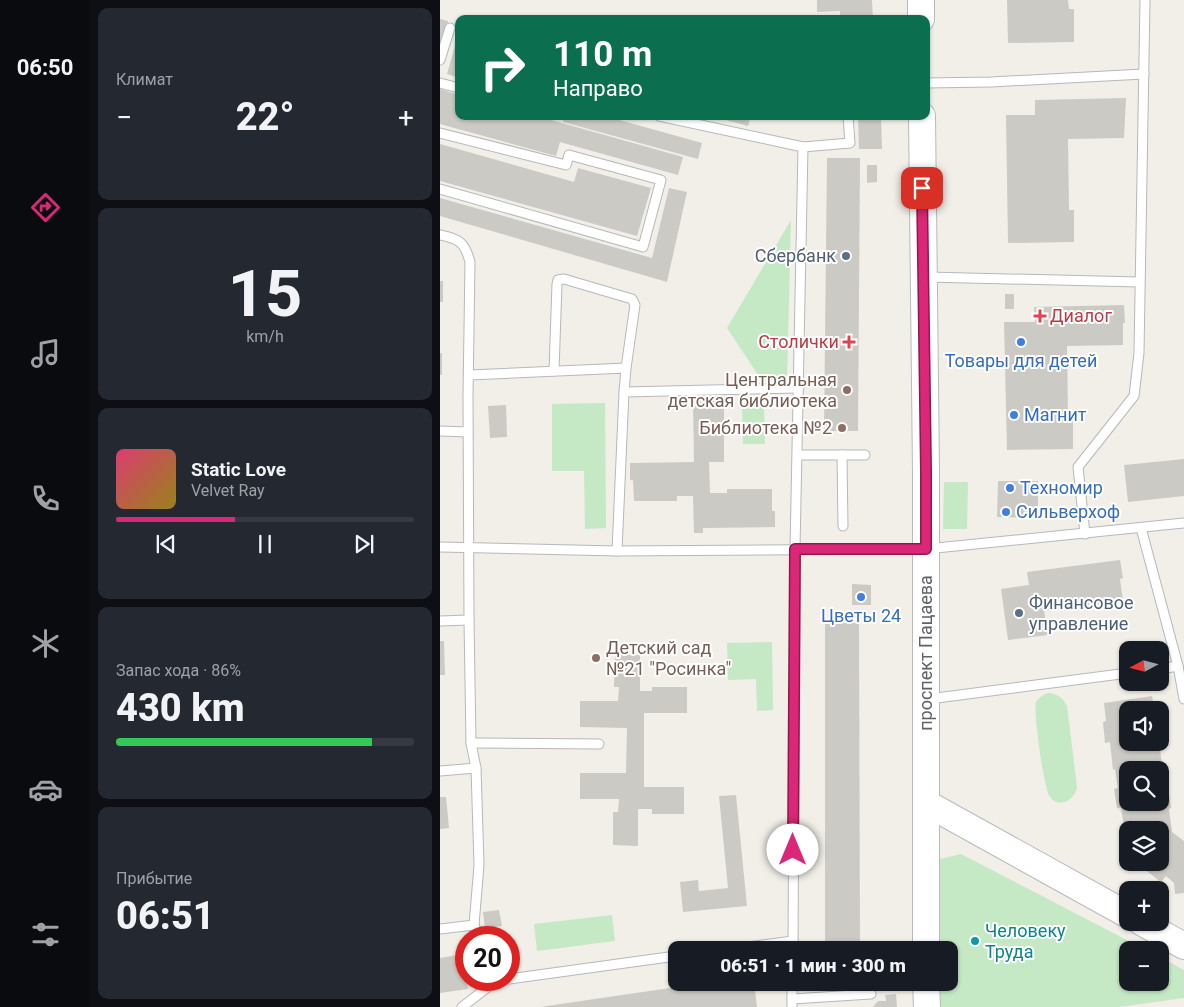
<!DOCTYPE html>
<html lang="ru">
<meta charset="utf-8">
<style>
:root{--surface:#171b24;--page:#242831;--text:#f1f3f6;--muted:#9ea1a6;--line:#363941;--accent:#db2777}
body{margin:0;font-family:Roboto,sans-serif;background:var(--page);color:var(--text);height:100vh;display:flex;flex-direction:column;font-size:19px;white-space:nowrap}
*{box-sizing:border-box;margin:0}
p{font-size:16px;color:var(--muted)}
.icon{flex:none;width:28px;height:28px;fill:none;stroke:currentColor;stroke-width:2;stroke-linecap:round;stroke-linejoin:round}
.map{position:relative;flex:1;overflow:hidden}
.drawer{display:flex;flex-direction:column;gap:8px;padding:8px;background:#0d0f14;width:350px}
.drawer>*{flex:none}
.banner{position:absolute;left:15px;top:15px;width:475px;height:105px;border-radius:10px;box-shadow:0 1px 4px #0004;background:#0b6e4f;color:#fff;overflow:hidden}
.needle{width:32px;rotate:263deg}
.fabs{position:absolute;left:679px;top:641px;display:grid;gap:10px}
.fabs a{display:grid;place-items:center;width:50px;height:50px;border-radius:10px;background:var(--surface);box-shadow:0 1px 4px #0004;font-size:25px}
.speed{position:absolute;left:15px;top:926px;display:flex;gap:10px;font-size:25px;font-weight:700;text-align:center}
.speed>*{display:grid;place-content:center;width:65px;height:65px;border-radius:50%;background:var(--surface);box-shadow:0 1px 4px #0004;line-height:1}
.speed .limit{border:8px solid #d22;background:#fff;color:#111}
.pin{position:absolute;display:grid;place-items:center;width:42px;height:42px;color:#fff;margin:-21px;border-radius:10px;box-shadow:0 2px 8px #0006}
.me{position:absolute;width:55px;margin:-28px;rotate:0deg;stroke-linejoin:round;filter:drop-shadow(0 0 4px #0008)}
.turn{display:flex;align-items:center;gap:18px;height:105px;padding:0 15px;font-size:22px}
.turn .icon{width:65px;height:65px;stroke-width:2.5}
.turn b{display:block;font-size:35px;line-height:42px}
.big{font-size:38px;font-weight:800;line-height:1.1}
.drawer .card{flex:1;display:flex;flex-direction:column;justify-content:center;gap:8px;min-width:0;padding:0 18px;border-radius:10px;background:var(--page)}
.drawer .dial{align-items:center;gap:0}
.dial b{font-size:65px;line-height:1}
.song{display:flex;align-items:center;gap:15px}
.cover{width:60px;height:60px;border-radius:8px;background:linear-gradient(135deg,hsl(340 70% 55%),hsl(50 70% 35%))}
.played{height:5px;border-radius:2px;background:linear-gradient(90deg,var(--accent) 40%,var(--line) 40%)}
.keys{display:flex;justify-content:space-around;direction:ltr}
.heat{display:flex;justify-content:space-between;align-items:center;font-size:28px;direction:ltr}
.charge{height:8px;border-radius:4px;background:linear-gradient(90deg,#34c759 86%,var(--line) 0)}
.trip{position:absolute;left:228px;top:941px;width:290px;height:50px;border-radius:10px;background:var(--surface);box-shadow:0 1px 4px #0004;font-weight:800;line-height:50px;text-align:center}
main{display:flex;flex:1;min-height:0}
.menu{display:flex;flex-direction:column;width:90px;justify-content:space-around;align-items:center;background:#090b0e;color:var(--muted)}
.menu .icon{width:35px;height:35px}
.menu .selected{color:var(--accent)}
.menu b{font-size:22px;color:var(--text)}
.map>svg:first-child{display:block}
.green{fill:#c5e8c5}
.building{fill:#cccac5;fill-rule:evenodd}
.lines{fill:none;stroke-linecap:round;stroke-linejoin:round}
.service-casing{stroke:#b5b8bc;stroke-width:11}
.secondary-casing{stroke:#b6babf;stroke-width:28}
.service{stroke:#fff;stroke-width:9}
.secondary{stroke:#fff;stroke-width:26}
.route-casing{stroke:#8e194d;stroke-width:12}
.route{stroke:#db2777;stroke-width:9}
.service-dot{fill:#5c6f8a;stroke:#fff;stroke-width:2}
.health-dot{fill:#e0444e;stroke:#fff;stroke-width:2}
.shop-dot{fill:#3f7fe0;stroke:#fff;stroke-width:2}
.education-dot{fill:#8d6e63;stroke:#fff;stroke-width:2}
.culture-dot{fill:#0f9aa8;stroke:#fff;stroke-width:2}
.labels{text-anchor:middle;stroke-width:4;stroke-linejoin:round;paint-order:stroke}
.service-label{font-size:18px;fill:#4e5e75;stroke:#fff;text-anchor:end}
.health-label{font-size:18px;fill:#be3a42;stroke:#fff;text-anchor:start}
.shop-label{font-size:18px;fill:#366cbe;stroke:#fff;text-anchor:start}
.education-label{font-size:18px;fill:#785e54;stroke:#fff;text-anchor:end}
.street-label{font-size:18px;fill:#5f6368;stroke:#fff}
.culture-label{font-size:18px;fill:#0d838f;stroke:#fff;text-anchor:start}
</style>
<main>
<nav class="menu">
<b>06:50</b>
<svg class="icon selected" aria-label="directions" viewBox="0 0 24 24"><path d="M12 3l9 9-9 9-9-9zM9 14v-3h6M13 9l2 2-2 2"/></svg>
<svg class="icon" aria-label="music" viewBox="0 0 24 24"><path d="M9 18V5l10-2v13"/><circle cx="6" cy="18" r="3"/><circle cx="16" cy="16" r="3"/></svg>
<svg class="icon" aria-label="phone" viewBox="0 0 24 24"><path d="M5 4h4l2 5-3 2q2 4 5 5l2-3 5 2v4C11 20 4 13 5 4z"/></svg>
<svg class="icon" aria-label="climate" viewBox="0 0 24 24"><path d="M12 3v18M4 7l16 10M4 17L20 7"/></svg>
<svg class="icon" aria-label="car" viewBox="0 0 24 24"><path d="M5 17H2v-5l4-1 3-4h7l3 4 3 1v5h-3M9 17h6M6 11h13"/><circle cx="7" cy="17" r="2"/><circle cx="17" cy="17" r="2"/></svg>
<svg class="icon" aria-label="filters" viewBox="0 0 24 24"><path d="M4 7h16M4 17h16"/><circle cx="9" cy="7" r="2"/><circle cx="15" cy="17" r="2"/></svg>
</nav>
<section class="drawer">
<div class="card"><p>Климат</p>
<div class="heat"><a>−</a><b class="big">22°</b><a>+</a></div>
</div>
<div class="card dial"><b>15</b><p>km/h</p></div>
<div class="card">
<div class="song"><i class="cover"></i><div><b>Static Love</b><p>Velvet Ray</p></div></div>
<div class="played"></div>
<div class="keys"><svg class="icon" aria-label="previous" viewBox="0 0 24 24"><path d="M18 5L8 12l10 7zM5 5v14"/></svg><svg class="icon" aria-label="pause" viewBox="0 0 24 24"><path d="M8 5v14M16 5v14"/></svg><svg class="icon" aria-label="next" viewBox="0 0 24 24"><path d="M6 5l10 7-10 7zM19 5v14"/></svg></div>
</div>
<div class="card"><p>Запас хода · 86%</p><b class="big">430 km</b><div class="charge"></div></div>
<div class="card"><p>Прибытие</p><b class="big">06:51</b></div>
</section>
<div class="map">
<svg width="744" height="1007" viewBox="0 0 744 1007">
<rect width="100%" height="100%" fill="#f1efe8"/>
<g class="green">
<polygon points="351,220 347,380 322,381 287,328"/>
<polygon points="165,403 166,528 145,529 144,471 112,471 112,404"/>
<polygon points="302,406 324,406 325,444 303,444"/>
<polygon points="504,482 528,482 527,529 503,529"/>
<polygon points="332,642 333,710 317,711 316,679 288,680 287,643"/>
<path d="M 608,693 C 618,694 622,697 627,706 L 637,787 C 635,799 620,810 610,797 C 604,790 593,711 596,702 C 599,697 603,695 608,693 Z"/>
<polygon points="521,854 706,950 688,950 688,982 720,982 720,957 744,970 744,998 679,1007 499,1007 499,983 509,982 509,950 498,950 496,860"/>
<polygon points="172,915 175,941 97,951 94,924"/>
</g>
<g class="building">
<polygon points="377,0 432,0 433,19 400,19 400,11 377,12"/>
<polygon points="567,0 628,0 629,9 634,9 634,42 568,43"/>
<polygon points="0,19 8,21 1,46 0,45"/>
<polygon points="18,35 19,35 19,78 7,74"/>
<polygon points="0,89 19,95 19,116 97,116 243,157 238,175 120,142 116,156 0,124"/>
<polygon points="686,98 684,138 628,139 629,210 634,210 634,242 568,243 566,115 595,115 595,100"/>
<polygon points="124,116 165,116 262,143 258,159 123,122"/>
<polygon points="271,116 311,116 308,126"/>
<polygon points="418,116 441,116 442,149 419,149"/>
<polygon points="0,144 134,182 138,168 211,188 197,236 0,181"/>
<polygon points="387,158 420,158 418,431 384,431"/>
<polygon points="427,165 437,165 437,182 427,183"/>
<polygon points="229,188 247,192 227,282 0,216 0,198 212,258"/>
<rect x="0" y="281" width="3" height="21"/>
<rect x="565" y="294" width="9" height="15"/>
<polygon points="684,305 685,323 683,323 683,345 627,346 628,416 633,416 633,449 567,450 564,322 595,322 594,307"/>
<rect x="0" y="353" width="2" height="22"/>
<polygon points="284,400 284,462 269,462 270,493 287,493 287,489 332,489 332,511 335,511 335,527 263,528 263,533 254,533 253,496 237,496 237,501 194,501 193,480 190,480 190,463 254,462 253,401"/>
<polygon points="66,405 67,437 50,438 48,406"/>
<polygon points="744,459 744,496 688,502 684,465"/>
<polygon points="558,481 598,481 598,518 557,517"/>
<polygon points="680,560 683,578 680,579 683,601 604,611 608,635 568,640 561,589 589,585 587,572"/>
<polygon points="412,584 431,585 431,605 412,605"/>
<polygon points="385,623 419,623 420,950 385,950"/>
<polygon points="0,641 4,641 5,675 0,675"/>
<polygon points="175,655 200,655 200,691 212,691 212,687 247,687 247,713 204,713 204,787 244,787 244,814 212,814 212,809 198,809 198,846 173,845 173,812 178,812 179,799 140,799 140,773 186,773 187,728 140,727 140,701 178,701 179,687 174,687"/>
<path d="M 712,696 L 714,706 L 716,706 L 717,710 L 688,710 L 688,742 L 719,742 L 723,772 L 726,772 L 731,808 L 729,809 L 732,832 L 744,841 L 744,893 L 735,894 L 734,883 L 726,876 L 721,882 L 704,869 L 709,862 L 720,862 L 720,830 L 688,830 L 686,839 L 681,808 L 677,808 L 674,789 L 678,788 L 675,769 L 673,770 L 670,742 L 665,743 L 663,722 L 666,721 L 664,703 ZM 688,770 L 720,770 L 720,802 L 688,802 Z"/>
<polygon points="296,795 307,906 243,912 240,882 258,880 259,891 288,888 279,796"/>
<polygon points="0,797 6,797 9,828 0,829"/>
<polygon points="59,910 62,926 45,928 43,912"/>
<polygon points="23,954 28,989 0,993 0,958"/>
<polygon points="271,982 314,982 317,1007 100,1007"/>
<polygon points="456,994 457,1007 433,1007 438,1001 446,1001 445,995"/>
</g>
<g class="lines">
<defs>
<g id="service">
<polyline points="0,60 10,28"/>
<polyline points="0,83 19,88"/>
<polyline points="486,83 551,82 704,74"/>
<polyline points="219,116 363,147 355,549 353,950"/>
<polyline points="0,133 126,165 129,155 221,180 203,247 0,189"/>
<polyline points="363,147 410,143 408,116"/>
<path d="M 0,235 C 20,239 25,243 30,262 L 28,395 L 29,620 L 31,743 L 36,768 L 39,865 L 34,925 L 39,938"/>
<polyline points="487,277 699,282"/>
<polyline points="114,371 117,284 118,280 124,279 192,299 195,305 186,368"/>
<polyline points="29,375 186,368 184,392 359,388"/>
<polyline points="0,431 28,432"/>
<polyline points="358,455 425,455"/>
<polyline points="402,455 403,526"/>
<polyline points="701,528 738,666 744,699"/>
<polyline points="645,534 638,467 694,396 699,353 705,0"/>
<polyline points="0,547 177,551 486,549 744,523"/>
<polyline points="177,551 184,392"/>
<polyline points="0,621 29,620"/>
<polyline points="720,669 738,666"/>
<polyline points="489,699 688,673"/>
<polyline points="31,743 159,744"/>
<polyline points="0,771 36,768"/>
<polyline points="0,929 34,925"/>
<polyline points="284,950 353,941"/>
<polyline points="69,979 236,956"/>
<polyline points="352,999 431,994"/>
<polyline points="22,1007 57,980"/>
<polyline points="352,1007 352,982"/>
</g>
<g id="secondary">
<polyline points="481,0 481,19"/>
<polyline points="482,116 486,471 486,950"/>
<polyline points="486,803 688,915"/>
<polyline points="701,922 744,946"/>
<polyline points="486,982 487,1007"/>
</g>
</defs>
<use href="#service" class="service-casing"/>
<use href="#secondary" class="secondary-casing"/>
<use href="#service" class="service"/>
<use href="#secondary" class="secondary"/>
</g>
<g class="lines">
<defs>
<polyline id="route" points="353,850 355,549 486,549 486,471 482,188"/>
</defs>
<use href="#route" class="route-casing"/>
<use href="#route" class="route"/>
</g>
<g class="service-dot">
<circle cx="406" cy="256" r="5"/>
<circle cx="579" cy="613" r="5"/>
</g>
<g class="health-dot">
<path d="M597.5 308.5h5v5h5v5h-5v5h-5v-5h-5v-5h5z"/>
<path d="M406.5 334.5h5v5h5v5h-5v5h-5v-5h-5v-5h5z"/>
</g>
<g class="shop-dot">
<circle cx="581" cy="342" r="5"/>
<circle cx="574" cy="415" r="5"/>
<circle cx="570" cy="488" r="5"/>
<circle cx="566" cy="512" r="5"/>
<circle cx="421" cy="597" r="5"/>
</g>
<g class="education-dot">
<circle cx="407" cy="390" r="5"/>
<circle cx="402" cy="428" r="5"/>
<circle cx="156" cy="658" r="5"/>
</g>
<circle class="culture-dot" cx="535" cy="941" r="5"/>
<g class="labels">
<g class="service-label">
<text x="396" y="262">Сбербанк</text>
<text x="589" y="609" text-anchor="start">Финансовое<tspan x="589" dy="21">управление</tspan></text>
</g>
<g class="health-label">
<text x="610" y="322">Диалог</text>
<text x="399" y="348" text-anchor="end">Столички</text>
</g>
<g class="shop-label">
<text x="581" y="367" text-anchor="middle">Товары для детей</text>
<text x="584" y="421">Магнит</text>
<text x="580" y="494">Техномир</text>
<text x="576" y="518">Сильверхоф</text>
<text x="421" y="622" text-anchor="middle">Цветы 24</text>
</g>
<g class="education-label">
<text x="397" y="386">Центральная<tspan x="397" dy="21">детская библиотека</tspan></text>
<text x="392" y="434">Библиотека №2</text>
<text x="166" y="654" text-anchor="start">Детский сад<tspan x="166" dy="21">№21 "Росинка"</tspan></text>
</g>
<g class="street-label">
<text transform="translate(486 653) rotate(-90)" y="6">проспект Пацаева</text>
</g>
<g class="culture-label">
<text x="545" y="937">Человеку<tspan x="545" dy="21">Труда</tspan></text>
</g>
</g>
</svg>
<div class="fabs">
<a><svg class="needle" viewBox="-14 -14 28 28"><path d="M0-13l5 13h-10z" fill="#e53935"/><path d="M0 13l5-13h-10z" fill="#9ea1a6"/></svg></a>
<a><svg class="icon" aria-label="sound" viewBox="0 0 24 24"><path d="M4 9h4l5-4v14l-5-4H4zM17 9q2 3 0 6"/></svg></a>
<a><svg class="icon" aria-label="search" viewBox="0 0 24 24"><circle cx="10" cy="10" r="6"/><path d="M15 15l6 6"/></svg></a>
<a><svg class="icon" aria-label="layers" viewBox="0 0 24 24"><path d="M12 4l9 5-9 5-9-5zM3 14l9 5 9-5"/></svg></a>
<a>+</a>
<a>−</a>
</div>
<div class="speed"><div class="limit">20</div></div>
<div class="pin" style="left:482px;top:188px;background:#d93025"><svg class="icon" aria-label="arrive" viewBox="0 0 24 24"><path d="M6 21V4h12l-3 4 3 4H6"/></svg></div>
<svg class="me" style="left:353px;top:850px" viewBox="-20 -20 40 40"><circle r="19" fill="#fff"/><path d="M0-13L10 11 0 6-10 11z" fill="#db2777"/></svg>
<div class="trip">06:51 · 1 мин · 300 m</div>
<div class="banner">
<div class="turn"><svg class="icon" aria-label="right" viewBox="0 0 24 24"><path d="M7 20v-9h11M14 6l5 5-5 5"/></svg><div><b>110 m</b>Направо</div></div>
</div>
</div>
</main>
